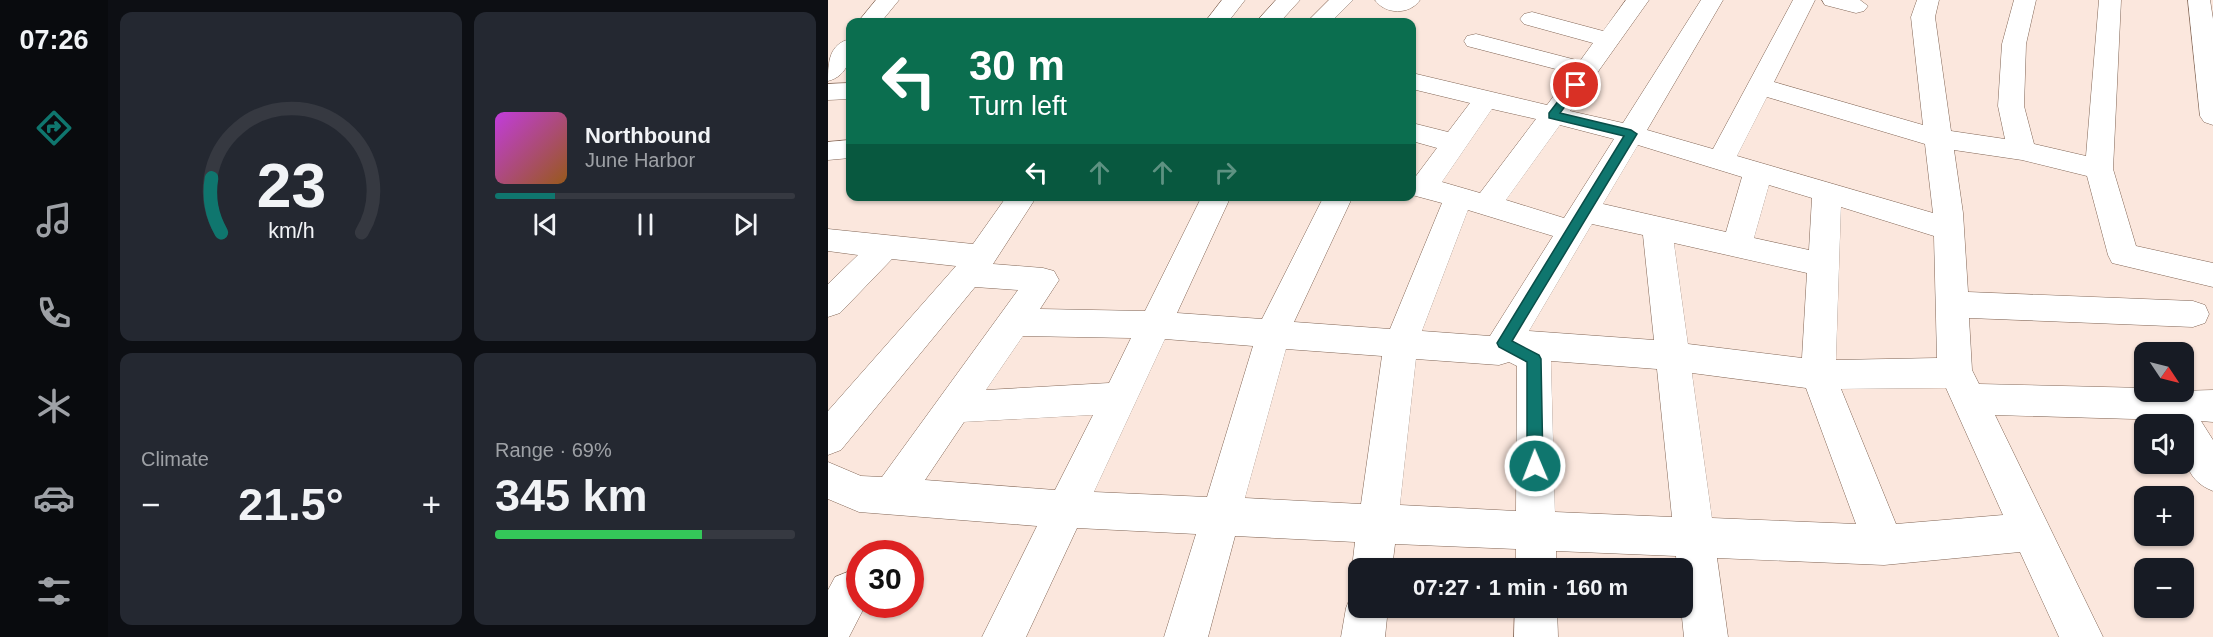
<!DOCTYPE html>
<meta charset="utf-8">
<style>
:root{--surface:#171b24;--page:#242831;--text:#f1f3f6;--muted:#9ea1a6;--line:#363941;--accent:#0f766e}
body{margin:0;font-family:Arial,sans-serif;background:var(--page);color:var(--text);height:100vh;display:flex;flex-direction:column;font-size:22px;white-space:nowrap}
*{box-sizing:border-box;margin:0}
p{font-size:20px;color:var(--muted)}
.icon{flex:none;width:33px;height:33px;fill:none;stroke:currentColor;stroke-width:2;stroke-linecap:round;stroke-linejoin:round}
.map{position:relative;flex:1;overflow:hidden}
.sheet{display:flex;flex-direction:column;gap:12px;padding:12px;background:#0d0f14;width:720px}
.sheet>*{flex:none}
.hud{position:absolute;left:18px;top:18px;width:570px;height:183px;border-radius:12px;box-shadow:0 2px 4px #0004;background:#0b6e4f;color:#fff;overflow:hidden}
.needle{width:39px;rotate:125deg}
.buttons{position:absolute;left:1306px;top:342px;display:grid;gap:12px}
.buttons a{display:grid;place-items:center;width:60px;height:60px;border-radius:12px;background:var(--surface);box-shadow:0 2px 4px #0004;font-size:30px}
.speed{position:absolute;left:18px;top:540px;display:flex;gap:12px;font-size:30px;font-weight:700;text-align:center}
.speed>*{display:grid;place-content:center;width:78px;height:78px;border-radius:50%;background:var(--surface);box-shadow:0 2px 4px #0004;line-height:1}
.speed .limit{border:9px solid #d22;background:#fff;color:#111}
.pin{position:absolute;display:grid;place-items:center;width:51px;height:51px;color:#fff;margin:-26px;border:3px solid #fff;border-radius:50%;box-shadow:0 2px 6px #0007}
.me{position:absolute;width:66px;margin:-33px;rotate:359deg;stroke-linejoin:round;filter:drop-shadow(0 0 4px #0008)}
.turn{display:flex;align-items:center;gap:21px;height:126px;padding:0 24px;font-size:27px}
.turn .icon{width:78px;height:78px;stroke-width:2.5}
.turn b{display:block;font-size:42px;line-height:51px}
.lanes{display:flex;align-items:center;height:57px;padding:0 24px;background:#0003;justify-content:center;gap:30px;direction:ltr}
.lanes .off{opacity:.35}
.big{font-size:45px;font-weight:700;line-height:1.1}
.sheet .widget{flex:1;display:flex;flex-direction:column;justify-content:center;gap:9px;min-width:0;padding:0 21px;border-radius:12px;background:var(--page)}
.sheet .dial{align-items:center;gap:0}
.dial svg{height:156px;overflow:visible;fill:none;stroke:var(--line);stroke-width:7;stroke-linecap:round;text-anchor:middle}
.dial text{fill:var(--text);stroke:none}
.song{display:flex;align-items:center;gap:18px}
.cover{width:72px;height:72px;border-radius:9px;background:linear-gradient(135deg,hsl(290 70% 55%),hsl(30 70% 35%))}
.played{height:6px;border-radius:3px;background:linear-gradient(90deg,var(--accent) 20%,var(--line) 20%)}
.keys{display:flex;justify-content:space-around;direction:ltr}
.heat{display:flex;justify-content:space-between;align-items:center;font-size:33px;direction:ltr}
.charge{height:9px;border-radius:4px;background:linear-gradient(90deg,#34c759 69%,var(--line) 0)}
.sheet .tiles{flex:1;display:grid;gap:12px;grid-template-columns:repeat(2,1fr)}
.trip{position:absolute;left:520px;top:558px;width:345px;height:60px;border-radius:12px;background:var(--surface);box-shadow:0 2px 4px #0004;font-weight:700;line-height:60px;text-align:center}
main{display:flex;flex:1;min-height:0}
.tab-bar{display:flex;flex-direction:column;width:108px;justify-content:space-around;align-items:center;background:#090b0e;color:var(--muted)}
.tab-bar .icon{width:42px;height:42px}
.tab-bar .active{color:var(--accent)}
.tab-bar b{font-size:27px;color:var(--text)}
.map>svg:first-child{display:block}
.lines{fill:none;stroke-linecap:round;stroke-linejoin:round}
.minor-casing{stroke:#826656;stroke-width:1}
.minor{fill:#fff;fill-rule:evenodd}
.route{fill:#0f766e;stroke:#0a4d48;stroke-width:1.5}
</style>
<main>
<nav class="tab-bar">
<b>07:26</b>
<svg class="icon active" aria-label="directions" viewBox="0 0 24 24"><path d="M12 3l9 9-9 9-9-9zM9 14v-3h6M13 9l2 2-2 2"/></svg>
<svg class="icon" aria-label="music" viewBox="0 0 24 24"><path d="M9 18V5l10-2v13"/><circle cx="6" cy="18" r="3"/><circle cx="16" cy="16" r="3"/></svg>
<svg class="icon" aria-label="phone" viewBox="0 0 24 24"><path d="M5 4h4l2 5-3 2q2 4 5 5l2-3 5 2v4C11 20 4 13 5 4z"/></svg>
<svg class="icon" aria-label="climate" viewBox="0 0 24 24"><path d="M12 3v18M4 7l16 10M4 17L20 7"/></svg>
<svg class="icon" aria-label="car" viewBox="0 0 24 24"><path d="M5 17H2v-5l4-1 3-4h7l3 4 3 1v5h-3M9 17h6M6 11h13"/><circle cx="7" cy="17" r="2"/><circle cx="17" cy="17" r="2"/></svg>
<svg class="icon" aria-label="filters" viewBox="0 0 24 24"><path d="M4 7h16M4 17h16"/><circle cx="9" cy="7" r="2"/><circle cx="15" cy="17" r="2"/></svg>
</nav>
<section class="sheet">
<div class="tiles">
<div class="widget dial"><svg viewBox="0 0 100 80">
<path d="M14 69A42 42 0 1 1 86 69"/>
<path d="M14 69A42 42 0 0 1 9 41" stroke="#0f766e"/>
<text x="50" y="56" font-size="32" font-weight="700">23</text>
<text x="50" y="72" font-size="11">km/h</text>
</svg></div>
<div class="widget">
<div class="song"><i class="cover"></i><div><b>Northbound</b><p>June Harbor</p></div></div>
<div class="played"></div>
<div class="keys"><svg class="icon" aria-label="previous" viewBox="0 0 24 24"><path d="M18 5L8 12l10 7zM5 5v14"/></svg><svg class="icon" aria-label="pause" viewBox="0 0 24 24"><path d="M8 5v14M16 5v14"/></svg><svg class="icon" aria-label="next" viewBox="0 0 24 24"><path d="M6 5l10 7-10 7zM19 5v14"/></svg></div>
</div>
<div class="widget"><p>Climate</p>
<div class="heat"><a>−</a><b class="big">21.5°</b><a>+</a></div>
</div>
<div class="widget"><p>Range · 69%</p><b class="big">345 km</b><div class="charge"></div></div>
</div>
</section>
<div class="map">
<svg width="1385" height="637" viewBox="0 0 1385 637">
<rect width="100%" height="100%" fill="#fbe7dd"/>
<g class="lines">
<defs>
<g id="minor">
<polygon points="48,0 71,0 53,22 30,22"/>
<polygon points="394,0 417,0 400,22 377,22"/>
<polygon points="448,0 472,0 452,22 428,22"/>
<polygon points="501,0 525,0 503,22 479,22"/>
<path d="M 547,0 L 592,0 C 582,15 557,15 547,0 Z"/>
<path d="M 798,0 L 821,0 L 742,111 L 795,123 L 873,0 L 895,0 L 819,130 L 885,149 L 965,0 L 987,0 L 946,82 L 1095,125 L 1083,17 L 1089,0 L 1111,0 L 1107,17 L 1123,131 L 1177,139 L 1170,106 L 1174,44 L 1186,0 L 1208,0 L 1198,44 L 1196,106 L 1206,144 L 1258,156 L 1271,0 L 1293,0 L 1285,169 L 1308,246 L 1385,263 L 1385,287 L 1284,263 L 1280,255 L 1259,176 L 1194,160 L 1126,150 L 1135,213 L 1140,292 L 1365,301 L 1377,305 L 1381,314 L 1377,323 L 1365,327 L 1141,318 L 1144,370 L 1151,384 L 1317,388 L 1317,392 L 1385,390 L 1385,422 L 1373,421 L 1385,440 L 1385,491 C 1354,479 1356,453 1356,424 L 1338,424 L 1340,420 L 1167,415 L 1275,637 L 1231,637 L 1192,552 L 1056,565 L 889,558 L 900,637 L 856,637 L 853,608 L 855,568 L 849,568 L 848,556 L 728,551 L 728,568 L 688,568 L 688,549 L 567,544 L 564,568 L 531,568 L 531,583 L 524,568 L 527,542 L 407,536 L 380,637 L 336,637 L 368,534 L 249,528 L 198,637 L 154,637 L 209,526 L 31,512 L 0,499 L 0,462 L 33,476 L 54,477 L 190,290 L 147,287 L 13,450 L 0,455 L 0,411 L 128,266 L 64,259 L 12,313 L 0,317 L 0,284 L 30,255 L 0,251 L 0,229 L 145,244 L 179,196 L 209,196 L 165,264 L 215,268 L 226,271 L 231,280 L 212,309 L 317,311 L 374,196 L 403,196 L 349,313 L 434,319 L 496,196 L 525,196 L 466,322 L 562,329 L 614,203 L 584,195 L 584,175 L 588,176 L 609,148 L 584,141 L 584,123 L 620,132 L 642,103 L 584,89 L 584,73 L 719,105 L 743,73 L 639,46 L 636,41 L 639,36 L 648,34 L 752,61 L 765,43 L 696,24 L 692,19 L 696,14 L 704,12 L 775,31 ZM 939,97 L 1097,144 L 1105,213 L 909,156 ZM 664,109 L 708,119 L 652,193 L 614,182 ZM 732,125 L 786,139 L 736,218 L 678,200 ZM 810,145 L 914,177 L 898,232 L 775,204 ZM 941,185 L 984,198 L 981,250 L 926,238 ZM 1013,207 L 1106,236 L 1109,358 L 1008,360 ZM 640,210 L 725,236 L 662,336 L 594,331 ZM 764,224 L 815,235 L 826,340 L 701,331 ZM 846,243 L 979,273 L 974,358 L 860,344 ZM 195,336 L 303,338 L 281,383 L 158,390 ZM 337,339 L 425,346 L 379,497 L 266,492 ZM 458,349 L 554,356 L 533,504 L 417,498 ZM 588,359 L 671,365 L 681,362 L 689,366 L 688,511 L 572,505 ZM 723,361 L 829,369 L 844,517 L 727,512 ZM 864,373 L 978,388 L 1028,524 L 884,518 ZM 1118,388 L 1175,515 L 1068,524 L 1013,389 ZM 265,415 L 227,490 L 97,480 L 136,422 Z"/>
<polygon points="994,0 1032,0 1040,6 1036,11 1028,13 997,5"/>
<polygon points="1360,0 1382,0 1385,19 1385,125 1376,122 1372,116"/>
<path d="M 22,39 C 24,57 20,76 0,81 C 0,62 1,44 22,39 Z"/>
<polygon points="22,83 22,99 0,100 0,84"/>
<polygon points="22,140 22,158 0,160 0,142"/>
<polygon points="22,571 32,575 32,604 38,604 21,637 0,637 0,590 7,577"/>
<polygon points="531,590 531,608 560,608 557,637 513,637 518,608 524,593"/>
<polygon points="687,608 729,608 730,637 686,637"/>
</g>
</defs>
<use href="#minor" class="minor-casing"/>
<use href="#minor" class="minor"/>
</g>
<polygon class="route" points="748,82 753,85 732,113 803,130 809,134 684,341 711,355 713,359 715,466 712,471 707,473 701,471 699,466 699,362 671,347 669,343 796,136 721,118 721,113 744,83"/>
</svg>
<div class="buttons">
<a><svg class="needle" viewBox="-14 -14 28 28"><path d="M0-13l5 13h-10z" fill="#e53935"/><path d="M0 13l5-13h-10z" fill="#9ea1a6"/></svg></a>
<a><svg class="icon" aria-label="sound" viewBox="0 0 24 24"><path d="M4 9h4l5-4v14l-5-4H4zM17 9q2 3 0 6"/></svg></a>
<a>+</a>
<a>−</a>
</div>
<div class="speed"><div class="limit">30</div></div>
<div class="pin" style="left:748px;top:85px;background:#d93025"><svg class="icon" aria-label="arrive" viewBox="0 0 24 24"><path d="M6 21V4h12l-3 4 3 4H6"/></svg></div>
<svg class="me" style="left:707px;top:466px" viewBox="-20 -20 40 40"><circle r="17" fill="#0f766e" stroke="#fff" stroke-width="3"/><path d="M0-11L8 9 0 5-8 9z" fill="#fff"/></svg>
<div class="trip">07:27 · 1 min · 160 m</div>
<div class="hud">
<div class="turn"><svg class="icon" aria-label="left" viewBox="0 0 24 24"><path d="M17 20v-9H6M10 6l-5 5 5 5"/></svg><div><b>30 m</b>Turn left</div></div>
<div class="lanes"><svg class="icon" aria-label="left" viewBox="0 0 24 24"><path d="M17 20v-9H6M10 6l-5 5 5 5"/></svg><svg class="icon off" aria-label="ahead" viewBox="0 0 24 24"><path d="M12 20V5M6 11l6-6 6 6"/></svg><svg class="icon off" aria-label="ahead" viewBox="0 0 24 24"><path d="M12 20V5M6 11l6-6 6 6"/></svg><svg class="icon off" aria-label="right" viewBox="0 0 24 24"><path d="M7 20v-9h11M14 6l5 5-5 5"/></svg></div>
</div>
</div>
</main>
